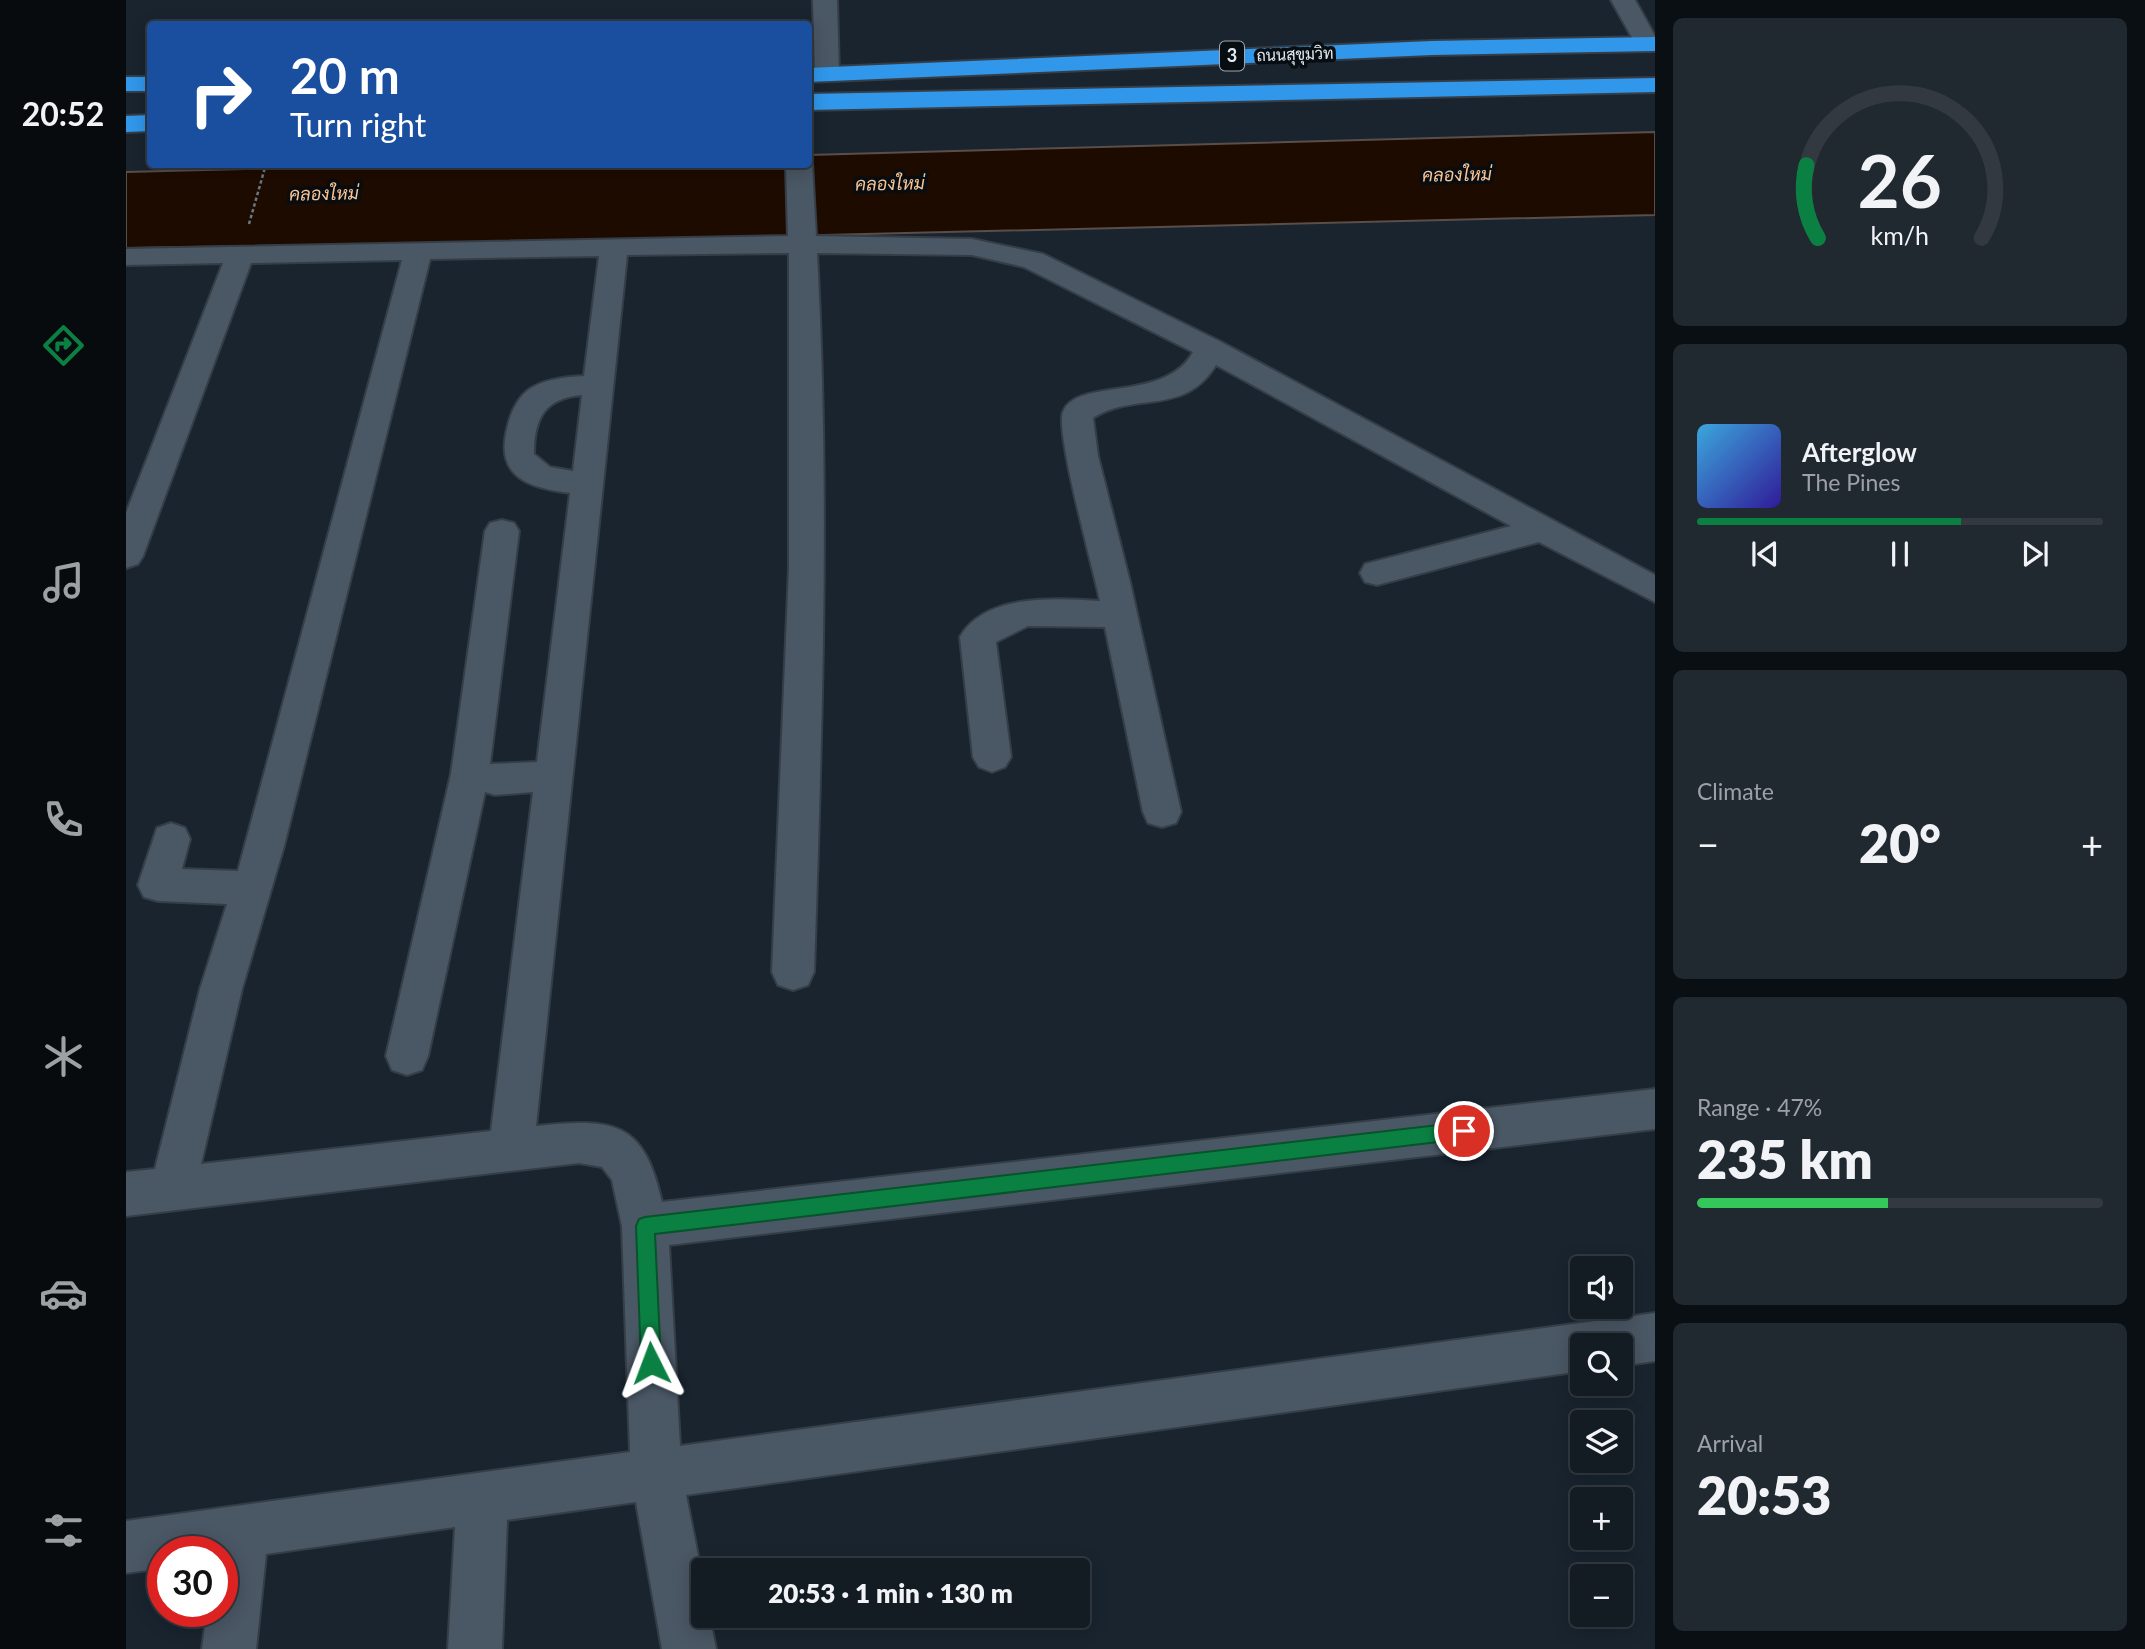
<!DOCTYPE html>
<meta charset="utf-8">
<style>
:root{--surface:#131b23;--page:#202830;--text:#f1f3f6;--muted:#9da1a6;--line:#323941;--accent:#0b8043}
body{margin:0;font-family:Lato,Sarabun,sans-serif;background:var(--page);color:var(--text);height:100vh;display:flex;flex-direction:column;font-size:26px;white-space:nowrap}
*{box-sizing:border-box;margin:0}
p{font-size:23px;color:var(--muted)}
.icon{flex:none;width:38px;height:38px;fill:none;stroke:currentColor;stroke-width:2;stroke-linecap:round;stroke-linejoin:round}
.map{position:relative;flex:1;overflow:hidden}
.panel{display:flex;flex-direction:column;gap:18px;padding:18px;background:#0a0f13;width:490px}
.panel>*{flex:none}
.hud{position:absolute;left:21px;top:21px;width:665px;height:147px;border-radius:7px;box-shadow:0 4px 18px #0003,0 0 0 2px var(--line);background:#1a4fa0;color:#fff;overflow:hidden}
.controls{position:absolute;left:1444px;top:1256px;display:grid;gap:14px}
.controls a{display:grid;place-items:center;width:63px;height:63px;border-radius:7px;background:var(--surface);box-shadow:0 4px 18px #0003,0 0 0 2px var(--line);font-size:35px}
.speed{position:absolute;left:21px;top:1536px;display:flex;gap:14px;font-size:35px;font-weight:700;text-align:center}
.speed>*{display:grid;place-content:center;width:91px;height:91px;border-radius:50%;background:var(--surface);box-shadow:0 4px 18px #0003,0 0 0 2px var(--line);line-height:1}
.speed .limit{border:10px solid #d22;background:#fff;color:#111}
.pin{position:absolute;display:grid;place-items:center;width:60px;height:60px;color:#fff;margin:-30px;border:4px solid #fff;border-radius:50%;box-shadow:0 2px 7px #0007}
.me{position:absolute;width:77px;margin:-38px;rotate:357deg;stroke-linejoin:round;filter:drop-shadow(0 0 5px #0008)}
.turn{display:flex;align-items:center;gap:24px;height:147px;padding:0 28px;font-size:32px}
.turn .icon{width:91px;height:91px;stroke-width:2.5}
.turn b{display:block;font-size:49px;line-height:60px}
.big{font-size:52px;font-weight:800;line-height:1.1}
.panel .card{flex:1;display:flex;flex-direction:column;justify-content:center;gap:10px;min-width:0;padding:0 24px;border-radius:10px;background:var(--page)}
.panel .dial{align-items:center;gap:0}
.dial svg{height:182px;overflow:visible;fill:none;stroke:var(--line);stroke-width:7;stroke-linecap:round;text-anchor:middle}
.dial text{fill:var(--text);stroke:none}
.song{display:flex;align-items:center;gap:21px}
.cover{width:84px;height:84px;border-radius:10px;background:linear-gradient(135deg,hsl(200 70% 55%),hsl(250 70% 35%))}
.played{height:7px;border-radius:4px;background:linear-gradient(90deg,var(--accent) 65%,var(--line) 65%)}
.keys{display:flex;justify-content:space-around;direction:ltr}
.heat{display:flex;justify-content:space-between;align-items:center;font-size:38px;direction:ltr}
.charge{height:10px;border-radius:5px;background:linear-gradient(90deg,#34c759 47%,var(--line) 0)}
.trip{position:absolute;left:565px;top:1558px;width:399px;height:70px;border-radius:7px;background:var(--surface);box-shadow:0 4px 18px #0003,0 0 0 2px var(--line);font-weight:800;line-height:70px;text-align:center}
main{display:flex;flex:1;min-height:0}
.tabs{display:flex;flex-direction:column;width:126px;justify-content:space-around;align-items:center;background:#080b0e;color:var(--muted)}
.tabs .icon{width:49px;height:49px}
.tabs .current{color:var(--accent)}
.tabs b{font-size:32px;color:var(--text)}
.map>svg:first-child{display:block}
.water{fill:#1e0b00;stroke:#594e49;stroke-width:2}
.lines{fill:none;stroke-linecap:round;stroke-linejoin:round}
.minor-casing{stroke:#353e47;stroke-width:4}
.highway-casing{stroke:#353e47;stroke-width:4}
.path{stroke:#6d7780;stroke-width:2.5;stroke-dasharray:3.5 2.5;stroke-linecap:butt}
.minor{fill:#4a5764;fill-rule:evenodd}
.highway{fill:#3097eb;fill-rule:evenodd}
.route{fill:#0b8043;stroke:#07532c;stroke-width:2}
.labels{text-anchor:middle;stroke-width:7;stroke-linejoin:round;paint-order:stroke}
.far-street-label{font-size:16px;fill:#e3ebf2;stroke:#080d12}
.shield{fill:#080d12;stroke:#a1a8af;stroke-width:2}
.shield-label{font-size:18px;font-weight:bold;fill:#e3ebf2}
.far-water-label{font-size:18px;font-style:italic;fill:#fbc697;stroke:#080d12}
</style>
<main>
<nav class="tabs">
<b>20:52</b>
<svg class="icon current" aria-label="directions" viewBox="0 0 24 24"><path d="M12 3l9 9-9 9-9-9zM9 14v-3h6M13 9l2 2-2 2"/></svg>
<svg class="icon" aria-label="music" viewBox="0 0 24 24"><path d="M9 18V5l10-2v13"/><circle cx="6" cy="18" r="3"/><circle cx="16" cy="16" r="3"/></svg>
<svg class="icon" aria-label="phone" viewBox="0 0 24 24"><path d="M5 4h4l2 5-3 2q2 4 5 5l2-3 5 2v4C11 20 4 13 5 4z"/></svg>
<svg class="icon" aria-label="climate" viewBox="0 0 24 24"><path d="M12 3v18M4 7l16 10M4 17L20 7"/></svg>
<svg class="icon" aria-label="car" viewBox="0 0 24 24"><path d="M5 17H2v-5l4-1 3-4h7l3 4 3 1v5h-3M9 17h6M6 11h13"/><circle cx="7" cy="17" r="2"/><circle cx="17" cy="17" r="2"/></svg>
<svg class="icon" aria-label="filters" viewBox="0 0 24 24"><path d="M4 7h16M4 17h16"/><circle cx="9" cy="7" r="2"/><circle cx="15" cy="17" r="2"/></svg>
</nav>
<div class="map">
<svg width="1529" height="1649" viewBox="0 0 1529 1649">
<rect width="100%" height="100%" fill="#19242f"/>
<polygon class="water" points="1529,132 1529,215 491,240 0,248 0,172 319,164 682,164 683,155"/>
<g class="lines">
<defs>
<g id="minor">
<polygon points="687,0 711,0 713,74 710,79 692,79 689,74"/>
<polygon points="1485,0 1509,0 1529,36 1529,50 1513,50"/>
<path d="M 682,159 L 686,164 L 690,236 L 846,239 L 917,254 L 1095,342 L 1529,575 L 1529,602 L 1413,542 L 1251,585 L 1239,582 L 1234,573 L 1239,564 L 1385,526 L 1090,365 C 1058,417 1009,391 967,418 L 972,456 L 1004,582 L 1055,812 L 1050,823 L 1036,827 L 1022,823 L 1017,812 L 979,627 L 902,626 L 870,642 L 885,757 L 879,767 L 866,772 L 853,767 L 847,757 L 834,637 C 859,593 931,598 974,601 C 968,571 929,432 937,412 C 950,377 1040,403 1067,352 L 898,267 L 846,255 L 691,253 C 704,492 696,733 688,972 L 682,985 L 667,990 L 652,985 L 646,972 L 663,568 L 663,253 L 501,255 L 410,1126 C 487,1118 518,1120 536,1202 L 1529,1089 L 1529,1129 L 543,1245 L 554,1446 L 1529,1313 L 1529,1361 L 1494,1366 L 1494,1346 L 1456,1346 L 1456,1371 L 560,1495 L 578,1586 L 578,1615 L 583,1615 L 590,1649 L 536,1649 L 510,1502 L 381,1520 L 376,1649 L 322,1649 L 329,1527 L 140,1554 L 130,1649 L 76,1649 L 81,1612 L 96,1612 L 96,1552 L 37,1552 L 37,1568 L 0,1573 L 0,1521 L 504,1452 L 496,1226 L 486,1180 L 476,1167 L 453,1163 L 0,1216 L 0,1172 L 29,1169 L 74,989 L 101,904 L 32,901 L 18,897 L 12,885 L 31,828 L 45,823 L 59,828 L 64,839 L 56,869 L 112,871 L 276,260 L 125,263 L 17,556 L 12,564 L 0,568 L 0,513 L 97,263 L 0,265 L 0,249 L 662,236 L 660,164 L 682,164 ZM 473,256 L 458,376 C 440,377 416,379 401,391 C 390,400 384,415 381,429 C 369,477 403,488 444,493 L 411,762 L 364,764 L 393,531 L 388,523 L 376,520 L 364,523 L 359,531 L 325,774 L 260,1056 L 266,1070 L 281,1075 L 296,1070 L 302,1056 L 359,792 L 369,795 L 407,792 L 365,1131 L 75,1164 L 116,989 L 158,846 L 304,259 ZM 456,395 L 447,471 L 424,467 L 408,454 C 408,418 419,398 456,395 Z"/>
</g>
<g id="highway">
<polygon points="1529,37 1529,51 1306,55 682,82 682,68 1306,41"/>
<rect x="0" y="77" width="24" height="14"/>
<polygon points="1529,78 1529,92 682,110 682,94"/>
<polygon points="24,115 24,131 0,132 0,116"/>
</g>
</defs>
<use href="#minor" class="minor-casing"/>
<use href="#highway" class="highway-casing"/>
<polyline class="path" points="123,224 140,164"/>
<use href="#minor" class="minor"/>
<use href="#highway" class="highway"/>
</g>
<polygon class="route" points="1338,1122 1344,1125 1347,1131 1344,1137 1338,1139 529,1234 535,1363 532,1370 525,1373 518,1370 515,1363 510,1226 513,1219 519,1217"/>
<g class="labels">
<g class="far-street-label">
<text transform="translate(1169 54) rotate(-2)" y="6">ถนนสุขุมวิท</text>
</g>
<rect class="shield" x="1094" y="41.5" width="24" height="29" rx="5"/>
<g class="shield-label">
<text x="1106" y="62">3</text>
</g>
<g class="far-water-label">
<text transform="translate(1331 175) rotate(-1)" y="6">คลองใหม่</text>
<text transform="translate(764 184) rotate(-1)" y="6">คลองใหม่</text>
<text transform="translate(198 194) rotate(-1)" y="6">คลองใหม่</text>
</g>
</g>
</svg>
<div class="controls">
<a><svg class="icon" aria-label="sound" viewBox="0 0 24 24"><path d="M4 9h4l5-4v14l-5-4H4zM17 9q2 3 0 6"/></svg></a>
<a><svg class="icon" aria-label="search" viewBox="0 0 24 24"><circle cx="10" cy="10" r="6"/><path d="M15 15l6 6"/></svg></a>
<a><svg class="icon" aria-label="layers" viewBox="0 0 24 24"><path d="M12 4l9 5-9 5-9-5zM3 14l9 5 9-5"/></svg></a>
<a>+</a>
<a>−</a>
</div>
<div class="speed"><div class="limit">30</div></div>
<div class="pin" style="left:1338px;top:1131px;background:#d93025"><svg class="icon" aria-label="arrive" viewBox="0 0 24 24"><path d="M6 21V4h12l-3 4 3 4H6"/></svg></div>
<svg class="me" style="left:525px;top:1363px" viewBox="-20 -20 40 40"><path d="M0-17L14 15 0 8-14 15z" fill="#0b8043" stroke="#fff" stroke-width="4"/></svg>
<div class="trip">20:53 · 1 min · 130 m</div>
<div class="hud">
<div class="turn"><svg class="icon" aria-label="right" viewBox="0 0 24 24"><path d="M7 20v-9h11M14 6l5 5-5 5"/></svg><div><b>20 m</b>Turn right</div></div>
</div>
</div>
<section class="panel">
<div class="card dial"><svg viewBox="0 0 100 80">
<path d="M14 69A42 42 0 1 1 86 69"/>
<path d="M14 69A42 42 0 0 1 9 37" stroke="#0b8043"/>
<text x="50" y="56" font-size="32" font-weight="700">26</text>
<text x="50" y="72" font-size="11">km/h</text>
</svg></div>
<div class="card">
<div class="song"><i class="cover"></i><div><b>Afterglow</b><p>The Pines</p></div></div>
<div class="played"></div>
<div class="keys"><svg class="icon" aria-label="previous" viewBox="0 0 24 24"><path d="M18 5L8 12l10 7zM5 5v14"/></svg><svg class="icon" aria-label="pause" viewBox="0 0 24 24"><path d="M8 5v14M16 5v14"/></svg><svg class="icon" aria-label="next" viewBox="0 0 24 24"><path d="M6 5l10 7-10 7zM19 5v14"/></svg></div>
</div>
<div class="card"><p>Climate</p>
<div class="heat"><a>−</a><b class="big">20°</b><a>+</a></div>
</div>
<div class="card"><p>Range · 47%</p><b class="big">235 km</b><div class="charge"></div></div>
<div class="card"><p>Arrival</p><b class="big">20:53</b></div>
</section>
</main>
